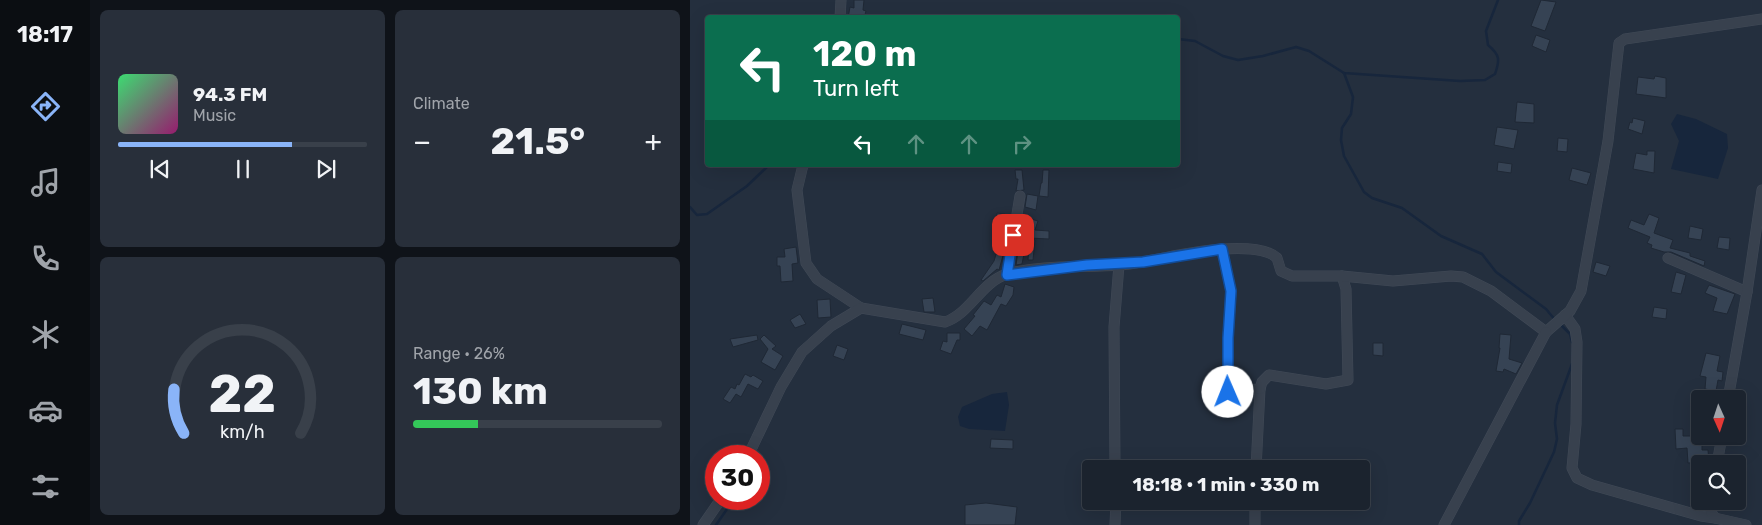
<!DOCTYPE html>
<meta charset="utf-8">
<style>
:root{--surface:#1b232e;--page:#282f3a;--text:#f1f3f6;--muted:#a0a4aa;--line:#39404a;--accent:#8ab4f8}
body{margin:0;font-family:Rubik,sans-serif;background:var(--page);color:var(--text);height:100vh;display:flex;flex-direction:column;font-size:19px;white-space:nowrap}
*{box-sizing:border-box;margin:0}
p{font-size:16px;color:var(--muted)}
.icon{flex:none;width:28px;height:28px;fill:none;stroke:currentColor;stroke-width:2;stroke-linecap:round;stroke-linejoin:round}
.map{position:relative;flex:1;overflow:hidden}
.drawer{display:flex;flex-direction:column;gap:10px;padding:10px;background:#0f1319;width:600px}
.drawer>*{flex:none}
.top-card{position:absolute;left:15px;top:15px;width:475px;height:152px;border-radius:5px;box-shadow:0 5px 20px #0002,0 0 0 1px var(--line);background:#0b6e4f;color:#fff;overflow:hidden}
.needle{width:32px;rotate:177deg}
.fabs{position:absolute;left:1001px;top:390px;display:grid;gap:10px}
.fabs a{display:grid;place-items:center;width:55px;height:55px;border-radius:5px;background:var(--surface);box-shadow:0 5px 20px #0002,0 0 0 1px var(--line);font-size:25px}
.speed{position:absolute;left:15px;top:445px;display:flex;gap:10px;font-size:25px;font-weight:700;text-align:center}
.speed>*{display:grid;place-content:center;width:65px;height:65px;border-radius:50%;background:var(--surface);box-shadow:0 5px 20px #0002,0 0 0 1px var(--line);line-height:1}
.speed .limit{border:8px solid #d22;background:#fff;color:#111}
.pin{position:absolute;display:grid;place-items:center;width:42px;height:42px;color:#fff;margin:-21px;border-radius:10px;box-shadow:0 2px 8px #0006}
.me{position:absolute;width:55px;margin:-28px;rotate:359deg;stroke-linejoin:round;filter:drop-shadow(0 0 4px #0008)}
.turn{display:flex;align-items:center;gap:18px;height:105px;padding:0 25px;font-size:22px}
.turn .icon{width:65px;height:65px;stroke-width:2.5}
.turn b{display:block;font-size:35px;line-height:42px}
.lanes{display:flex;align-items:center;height:48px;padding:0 25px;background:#0003;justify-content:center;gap:25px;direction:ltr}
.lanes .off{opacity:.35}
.big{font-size:38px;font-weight:700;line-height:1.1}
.drawer .tile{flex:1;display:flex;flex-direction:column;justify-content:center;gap:8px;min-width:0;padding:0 18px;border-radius:8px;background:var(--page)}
.drawer .dial{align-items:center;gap:0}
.dial svg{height:130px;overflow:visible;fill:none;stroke:var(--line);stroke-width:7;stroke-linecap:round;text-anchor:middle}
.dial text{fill:var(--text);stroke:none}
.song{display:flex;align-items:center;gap:15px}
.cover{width:60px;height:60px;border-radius:8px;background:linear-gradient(135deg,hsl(140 70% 55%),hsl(320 70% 35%))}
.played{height:5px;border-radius:2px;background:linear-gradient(90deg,var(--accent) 70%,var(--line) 70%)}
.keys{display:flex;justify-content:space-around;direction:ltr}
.heat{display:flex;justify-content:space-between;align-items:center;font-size:28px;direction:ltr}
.charge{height:8px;border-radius:4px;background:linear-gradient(90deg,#34c759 26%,var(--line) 0)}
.drawer .tiles{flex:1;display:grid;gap:10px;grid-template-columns:repeat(2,1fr)}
.trip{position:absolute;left:392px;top:460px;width:288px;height:50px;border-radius:5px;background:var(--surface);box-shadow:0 5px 20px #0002,0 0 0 1px var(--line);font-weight:700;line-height:50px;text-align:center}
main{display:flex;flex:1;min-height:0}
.dock{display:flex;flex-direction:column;width:90px;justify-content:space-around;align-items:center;background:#0b0e12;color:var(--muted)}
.dock .icon{width:35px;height:35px}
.dock .active{color:var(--accent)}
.dock b{font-size:22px;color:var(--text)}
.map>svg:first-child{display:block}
.water{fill:#17263c}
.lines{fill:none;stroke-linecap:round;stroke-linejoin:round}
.stream{stroke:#17263c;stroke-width:2.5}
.building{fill:#364354;stroke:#1f2835}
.minor-casing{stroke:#414a57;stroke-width:11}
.minor{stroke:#38414e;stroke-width:10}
.route-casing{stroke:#114b97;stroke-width:12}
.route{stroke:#1a73e8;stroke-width:9}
</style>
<main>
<nav class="dock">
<b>18:17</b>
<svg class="icon active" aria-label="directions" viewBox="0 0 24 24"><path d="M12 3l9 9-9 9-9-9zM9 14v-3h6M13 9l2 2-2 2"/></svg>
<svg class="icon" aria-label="music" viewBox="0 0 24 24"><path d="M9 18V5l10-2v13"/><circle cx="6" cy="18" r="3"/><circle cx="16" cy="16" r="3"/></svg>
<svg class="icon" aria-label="phone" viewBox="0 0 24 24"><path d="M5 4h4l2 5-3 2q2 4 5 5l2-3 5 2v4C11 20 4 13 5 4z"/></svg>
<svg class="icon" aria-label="climate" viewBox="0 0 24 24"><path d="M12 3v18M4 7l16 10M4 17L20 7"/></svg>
<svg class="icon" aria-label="car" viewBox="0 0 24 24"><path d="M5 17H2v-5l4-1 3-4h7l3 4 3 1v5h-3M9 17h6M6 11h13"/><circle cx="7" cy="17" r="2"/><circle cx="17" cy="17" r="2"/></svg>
<svg class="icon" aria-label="filters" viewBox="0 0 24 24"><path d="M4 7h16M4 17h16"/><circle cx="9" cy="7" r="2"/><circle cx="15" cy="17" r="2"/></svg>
</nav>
<section class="drawer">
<div class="tiles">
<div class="tile">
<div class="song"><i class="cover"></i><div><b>94.3 FM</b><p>Music</p></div></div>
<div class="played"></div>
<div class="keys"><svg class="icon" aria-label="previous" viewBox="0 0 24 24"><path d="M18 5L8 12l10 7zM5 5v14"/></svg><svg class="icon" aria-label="pause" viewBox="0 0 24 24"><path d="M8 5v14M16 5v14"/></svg><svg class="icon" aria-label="next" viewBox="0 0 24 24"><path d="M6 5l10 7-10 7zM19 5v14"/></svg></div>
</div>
<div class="tile"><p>Climate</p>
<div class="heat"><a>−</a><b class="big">21.5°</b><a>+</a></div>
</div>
<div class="tile dial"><svg viewBox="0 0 100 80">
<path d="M14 69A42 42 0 1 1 86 69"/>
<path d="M14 69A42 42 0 0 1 8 42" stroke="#8ab4f8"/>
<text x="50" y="56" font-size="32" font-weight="700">22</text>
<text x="50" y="72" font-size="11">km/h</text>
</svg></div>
<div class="tile"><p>Range · 26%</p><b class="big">130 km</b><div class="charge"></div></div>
</div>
</section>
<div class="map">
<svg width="1072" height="525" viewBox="0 0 1072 525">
<rect width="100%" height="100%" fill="#242f3e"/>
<g class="water">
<polygon points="987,114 1006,119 1037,134 1038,148 1028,179 981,169 989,141 981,124"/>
<polygon points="317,392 319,405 315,431 279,429 270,426 268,417 272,407 302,394"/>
</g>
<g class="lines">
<g class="stream">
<path d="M 488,39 L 505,41 L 533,56 L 548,60 L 573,56 L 606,47 L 619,51 L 654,73 L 770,81 L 795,80 L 805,74 C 810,60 810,55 798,45 L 796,31 L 808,0"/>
<polyline points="654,73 663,97 661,114 652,128 651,140 654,156 674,192 682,198 712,208 751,236 792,254 806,272 856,309 866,321"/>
<polyline points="0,207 7,215 17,214 57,186 79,165"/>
<polyline points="870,324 880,334 882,342"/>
<polyline points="26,525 44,499"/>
<polyline points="829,525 829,521 840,503 864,452 867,439 865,423 867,405 882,364"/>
</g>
</g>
<g class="building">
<polygon points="164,0 174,0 173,10 176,11 174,18 158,18 160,7 164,8"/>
<polygon points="851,0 866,2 855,31 841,26"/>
<polygon points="846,35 860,40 856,52 842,46"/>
<polygon points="965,76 976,78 976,98 946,94 948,77 964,79"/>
<polygon points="827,102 844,104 844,123 825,122"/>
<polygon points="943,118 955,121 952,134 938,129 940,122 942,123"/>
<polygon points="807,127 828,130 824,149 804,145"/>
<polygon points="868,138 878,139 877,152 867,151"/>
<polygon points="957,151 965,151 964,173 943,169 946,153 957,155"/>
<polygon points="808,162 822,164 821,173 807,171"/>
<polygon points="882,168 901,173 897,185 879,180"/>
<polygon points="325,170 332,170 334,190 326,191 328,179 326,179"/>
<polygon points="353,170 359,170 358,197 349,196 351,183 352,183"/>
<polygon points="337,194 348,196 346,210 335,207"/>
<polygon points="307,213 315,214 313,227 318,228 314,252 309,270 307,269 293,281 291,280 304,261 310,241 304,238"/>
<polygon points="959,214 969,218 964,233 983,240 980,248 1000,253 1000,256 1015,261 1014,266 981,252 974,252 961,248 962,245 957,243 960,237 938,228 941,220 954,225"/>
<polygon points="341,219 348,221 345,230 359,231 359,239 339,238"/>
<polygon points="1000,226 1013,229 1011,240 998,238"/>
<polygon points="330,237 345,240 343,260 338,260 339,246 337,249 335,249 332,264 326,265"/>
<polygon points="1029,237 1040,238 1039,250 1027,248"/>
<polygon points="106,247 108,263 102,264 103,281 91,282 90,266 87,266 87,257 95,257 94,249"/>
<polygon points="906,262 920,266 916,276 903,272"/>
<polygon points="986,272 996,275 991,294 981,292"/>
<polygon points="315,284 324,287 323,295 316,306 311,304 297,330 290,326 282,336 274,329 285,316 283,315 294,301 301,305 307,295 311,297"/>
<polygon points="1019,285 1045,294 1037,314 1023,311 1027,298 1015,293"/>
<polygon points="243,298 245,312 234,312 232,299"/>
<polygon points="140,299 141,317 128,318 127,300"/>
<polygon points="964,307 977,309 976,319 962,317"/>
<polygon points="110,314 116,324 105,328 100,320"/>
<polygon points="212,324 236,330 233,340 209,334"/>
<polygon points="257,333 270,333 270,340 267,340 261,354 250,350 253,341 257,342"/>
<polygon points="810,334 821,335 819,359 832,363 826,374 814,369 813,372 806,371 810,348 809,348"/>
<polygon points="67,335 68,340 43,347 40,339"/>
<polygon points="74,335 86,346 82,349 93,356 85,370 71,362 78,349 70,339"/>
<polygon points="683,343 693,343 693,356 683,355"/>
<polygon points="147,345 158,349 154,360 143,356"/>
<polygon points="1016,353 1030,356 1027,371 1033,372 1032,381 1028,380 1026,391 1015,389 1016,377 1010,376"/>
<polygon points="55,374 61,377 63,375 73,381 68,389 58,384 51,397 46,394 40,403 33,399 41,387 45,389 47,384 49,385"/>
<polygon points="985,429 993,429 993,436 1012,436 1012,450 1018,450 1019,462 998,463 997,448 986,449"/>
<polygon points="301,439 323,440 323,449 300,448"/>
<polygon points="296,503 327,507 325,525 275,525 275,505"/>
</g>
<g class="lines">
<defs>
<g id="minor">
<polyline points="150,18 151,0"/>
<polyline points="113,165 107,190 116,263 127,279 171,308"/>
<polyline points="532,249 541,291 538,338 538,391 570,389 566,469"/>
<polyline points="978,258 1057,292"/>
<polyline points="317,275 330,196"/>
<polyline points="875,315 885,329 887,342 886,424 882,468 887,478 902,485 1011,516 1025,518"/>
<polyline points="570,389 572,382 579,375 636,384 658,380 656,289 652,276"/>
<polyline points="1038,399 1057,292 1072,190"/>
<path d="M 58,456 L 91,387 L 112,352 L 141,326 L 171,308 L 255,322 C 280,314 291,282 317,274 C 354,264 394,268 431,265 C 465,261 499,251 532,249 C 548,248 576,247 587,258 L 591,271 L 602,276 L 652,276 L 703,281 L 761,276 L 773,277 L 801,291 L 856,332 L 880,311 L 891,291 L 918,141 L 929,43 L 935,39 L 1072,19"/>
<polyline points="1027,464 1032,436"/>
<polyline points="425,469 424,327 429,265"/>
<polyline points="1020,501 1021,512 1025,518 1056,525"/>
<polyline points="13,525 31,499"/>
<polyline points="425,525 426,501"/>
<polyline points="565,525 565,501"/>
<polyline points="754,525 856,332"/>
</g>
</defs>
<use href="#minor" class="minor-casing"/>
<use href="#minor" class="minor"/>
</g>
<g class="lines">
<defs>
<polyline id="route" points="323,235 317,275 397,265 453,262 532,249 541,291 538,338 538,392"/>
</defs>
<use href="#route" class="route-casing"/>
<use href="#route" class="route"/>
</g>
</svg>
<div class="fabs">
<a><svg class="needle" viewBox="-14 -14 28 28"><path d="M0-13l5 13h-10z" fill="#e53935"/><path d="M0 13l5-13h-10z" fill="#a0a4aa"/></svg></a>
<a><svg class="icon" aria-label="search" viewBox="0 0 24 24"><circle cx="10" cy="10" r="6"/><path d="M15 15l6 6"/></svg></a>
</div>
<div class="speed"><div class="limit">30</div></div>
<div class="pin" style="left:323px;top:235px;background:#d93025"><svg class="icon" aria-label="arrive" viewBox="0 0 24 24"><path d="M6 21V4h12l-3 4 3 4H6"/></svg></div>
<svg class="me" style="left:538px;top:392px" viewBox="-20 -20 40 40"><circle r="19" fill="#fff"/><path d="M0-13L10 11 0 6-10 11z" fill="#1a73e8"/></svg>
<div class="trip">18:18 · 1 min · 330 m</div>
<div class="top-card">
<div class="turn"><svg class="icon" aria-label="left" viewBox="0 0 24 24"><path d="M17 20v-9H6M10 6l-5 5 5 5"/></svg><div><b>120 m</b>Turn left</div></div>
<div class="lanes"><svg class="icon" aria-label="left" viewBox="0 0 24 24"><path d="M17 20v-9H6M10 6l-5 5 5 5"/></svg><svg class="icon off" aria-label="ahead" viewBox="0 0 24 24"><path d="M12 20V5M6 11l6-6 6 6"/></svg><svg class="icon off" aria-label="ahead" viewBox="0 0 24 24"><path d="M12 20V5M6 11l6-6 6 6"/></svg><svg class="icon off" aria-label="right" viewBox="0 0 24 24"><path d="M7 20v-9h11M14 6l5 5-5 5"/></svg></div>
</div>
</div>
</main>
